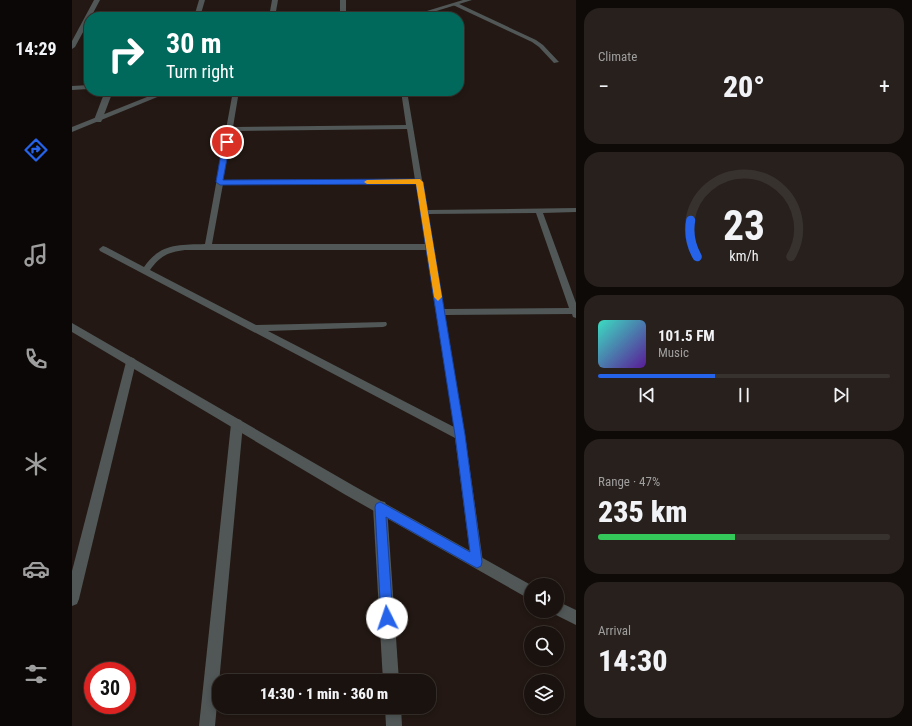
<!DOCTYPE html>
<meta charset="utf-8">
<style>
:root{--surface:#1a120e;--page:#27201c;--text:#f1f3f6;--muted:#9f9e9e;--line:#38322e;--accent:#2563eb}
body{margin:0;font-family:"Roboto Condensed",sans-serif;background:var(--page);color:var(--text);height:100vh;display:flex;flex-direction:column;font-size:15px;white-space:nowrap}
*{box-sizing:border-box;margin:0}
p{font-size:13px;color:var(--muted)}
.icon{flex:none;width:22px;height:22px;fill:none;stroke:currentColor;stroke-width:2;stroke-linecap:round;stroke-linejoin:round}
.map{position:relative;flex:1;overflow:hidden}
.panel{display:flex;flex-direction:column;gap:8px;padding:8px;background:#0e0a08;width:336px}
.panel>*{flex:none}
.top-card{position:absolute;left:12px;top:12px;width:380px;height:84px;border-radius:16px;box-shadow:0 2px 6px #0003,0 0 0 1px var(--line);background:#00695c;color:#fff;overflow:hidden}
.tools{position:absolute;left:452px;top:578px;display:grid;gap:8px}
.tools a{display:grid;place-items:center;width:40px;height:40px;border-radius:50%;background:var(--surface);box-shadow:0 2px 6px #0003,0 0 0 1px var(--line);font-size:20px}
.speed{position:absolute;left:12px;top:662px;display:flex;gap:8px;font-size:20px;font-weight:700;text-align:center}
.speed>*{display:grid;place-content:center;width:52px;height:52px;border-radius:50%;background:var(--surface);box-shadow:0 2px 6px #0003,0 0 0 1px var(--line);line-height:1}
.speed .limit{border:6px solid #d22;background:#fff;color:#111}
.pin{position:absolute;display:grid;place-items:center;width:34px;height:34px;color:#fff;margin:-17px;border:2px solid #fff;border-radius:50%;box-shadow:0 1px 4px #0007}
.me{position:absolute;width:44px;margin:-22px;rotate:356deg;stroke-linejoin:round;filter:drop-shadow(0 0 3px #0008)}
.turn{display:flex;align-items:center;gap:14px;height:84px;padding:0 16px;font-size:18px}
.turn .icon{width:52px;height:52px;stroke-width:2.5}
.turn b{display:block;font-size:28px;line-height:34px}
.big{font-size:30px;font-weight:800;line-height:1.1}
.panel .widget{flex:1;display:flex;flex-direction:column;justify-content:center;gap:6px;min-width:0;padding:0 14px;border-radius:16px;background:var(--page)}
.panel .dial{align-items:center;gap:0}
.dial svg{height:104px;overflow:visible;fill:none;stroke:var(--line);stroke-width:7;stroke-linecap:round;text-anchor:middle}
.dial text{fill:var(--text);stroke:none}
.song{display:flex;align-items:center;gap:12px}
.cover{width:48px;height:48px;border-radius:6px;background:linear-gradient(135deg,hsl(170 70% 55%),hsl(270 70% 35%))}
.played{height:4px;border-radius:2px;background:linear-gradient(90deg,var(--accent) 40%,var(--line) 40%)}
.keys{display:flex;justify-content:space-around;direction:ltr}
.heat{display:flex;justify-content:space-between;align-items:center;font-size:22px;direction:ltr}
.charge{height:6px;border-radius:3px;background:linear-gradient(90deg,#34c759 47%,var(--line) 0)}
.trip{position:absolute;left:140px;top:674px;width:224px;height:40px;border-radius:16px;background:var(--surface);box-shadow:0 2px 6px #0003,0 0 0 1px var(--line);font-weight:800;line-height:40px;text-align:center}
main{display:flex;flex:1;min-height:0}
.menu{display:flex;flex-direction:column;width:72px;justify-content:space-around;align-items:center;background:#0a0706;color:var(--muted)}
.menu .icon{width:28px;height:28px}
.menu .active{color:var(--accent)}
.menu b{font-size:18px;color:var(--text)}
.map>svg:first-child{display:block}
.lines{fill:none;stroke-linecap:round;stroke-linejoin:round}
.service{fill:#505756;fill-rule:evenodd}
.minor{fill:#505756;fill-rule:evenodd}
.tertiary{fill:#505756;fill-rule:evenodd}
.route{fill:#2563eb;stroke:#184099}
.slow{fill:#f59e0b}
</style>
<main>
<nav class="menu">
<b>14:29</b>
<svg class="icon active" aria-label="directions" viewBox="0 0 24 24"><path d="M12 3l9 9-9 9-9-9zM9 14v-3h6M13 9l2 2-2 2"/></svg>
<svg class="icon" aria-label="music" viewBox="0 0 24 24"><path d="M9 18V5l10-2v13"/><circle cx="6" cy="18" r="3"/><circle cx="16" cy="16" r="3"/></svg>
<svg class="icon" aria-label="phone" viewBox="0 0 24 24"><path d="M5 4h4l2 5-3 2q2 4 5 5l2-3 5 2v4C11 20 4 13 5 4z"/></svg>
<svg class="icon" aria-label="climate" viewBox="0 0 24 24"><path d="M12 3v18M4 7l16 10M4 17L20 7"/></svg>
<svg class="icon" aria-label="car" viewBox="0 0 24 24"><path d="M5 17H2v-5l4-1 3-4h7l3 4 3 1v5h-3M9 17h6M6 11h13"/><circle cx="7" cy="17" r="2"/><circle cx="17" cy="17" r="2"/></svg>
<svg class="icon" aria-label="filters" viewBox="0 0 24 24"><path d="M4 7h16M4 17h16"/><circle cx="9" cy="7" r="2"/><circle cx="15" cy="17" r="2"/></svg>
</nav>
<div class="map">
<svg width="504" height="726" viewBox="0 0 504 726">
<rect width="100%" height="100%" fill="#231813"/>
<g class="lines">
<g class="service">
<polygon points="381,3 385,3 464,40 471,45 487,62 482,63 467,47 460,42 381,5"/>
<path d="M 161,91 L 167,91 L 161,127 L 334,125 L 329,91 L 335,91 L 350,180 L 351,182 L 355,210 L 504,208 L 504,212 L 471,213 L 504,303 L 504,318 L 501,317 L 500,314 L 373,315 L 393,435 L 411,562 L 409,566 L 405,568 L 401,566 L 399,562 L 383,438 L 28,251 L 27,249 L 31,246 L 34,247 L 72,267 C 89,243 106,245 133,244 ZM 335,129 L 343,180 L 151,180 L 160,131 ZM 151,184 L 344,184 L 353,244 L 140,244 ZM 464,213 L 497,308 L 372,309 L 356,214 ZM 113,250 L 354,250 L 382,427 L 196,331 L 311,327 L 314,326 L 315,324 L 314,322 L 184,325 L 78,270 C 88,256 96,252 113,250 Z"/>
</g>
<g class="minor">
<polygon points="22,0 28,0 19,17 17,17 17,21 3,47 0,49 0,41"/>
<polygon points="127,0 133,0 128,17 122,17"/>
<polygon points="200,0 206,0 203,17 197,17"/>
<rect x="268" y="0" width="6" height="17"/>
<polygon points="17,85 17,89 0,90 0,86"/>
<polygon points="33,91 41,91 30,120 29,122 23,122 22,120"/>
<polygon points="59,357 63,359 64,362 7,599 5,604 0,606 0,571 54,362 55,359"/>
<polygon points="165,419 169,420 171,424 143,726 127,726 159,424 161,420"/>
<polygon points="308,501 313,502 315,507 327,681 311,681 301,507 303,502"/>
<polygon points="313,707 329,707 330,726 314,726"/>
</g>
<g class="tertiary">
<polygon points="391,0 400,0 345,17 335,17"/>
<polygon points="90,91 100,91 0,132 0,127"/>
<polygon points="0,323 282,486 459,585 459,600 272,494 0,332"/>
<polygon points="485,601 504,610 504,625 480,613 479,611 485,611"/>
</g>
</g>
<polygon class="route" points="155,140 158,142 151,180 348,179 351,182 393,435 410,562 409,566 405,568 401,566 314,517 321,618 319,622 315,624 311,622 309,618 303,507 304,504 308,502 312,504 398,552 383,435 344,184 148,185 144,182 151,142"/>
<polygon class="slow" points="348,179 351,182 370,297 366,301 362,297 344,184 295,184 292,182 295,180"/>
</svg>
<div class="tools">
<a><svg class="icon" aria-label="sound" viewBox="0 0 24 24"><path d="M4 9h4l5-4v14l-5-4H4zM17 9q2 3 0 6"/></svg></a>
<a><svg class="icon" aria-label="search" viewBox="0 0 24 24"><circle cx="10" cy="10" r="6"/><path d="M15 15l6 6"/></svg></a>
<a><svg class="icon" aria-label="layers" viewBox="0 0 24 24"><path d="M12 4l9 5-9 5-9-5zM3 14l9 5 9-5"/></svg></a>
</div>
<div class="speed"><div class="limit">30</div></div>
<div class="pin" style="left:155px;top:142px;background:#d93025"><svg class="icon" aria-label="arrive" viewBox="0 0 24 24"><path d="M6 21V4h12l-3 4 3 4H6"/></svg></div>
<svg class="me" style="left:315px;top:618px" viewBox="-20 -20 40 40"><circle r="19" fill="#fff"/><path d="M0-13L10 11 0 6-10 11z" fill="#2563eb"/></svg>
<div class="trip">14:30 · 1 min · 360 m</div>
<div class="top-card">
<div class="turn"><svg class="icon" aria-label="right" viewBox="0 0 24 24"><path d="M7 20v-9h11M14 6l5 5-5 5"/></svg><div><b>30 m</b>Turn right</div></div>
</div>
</div>
<section class="panel">
<div class="widget"><p>Climate</p>
<div class="heat"><a>−</a><b class="big">20°</b><a>+</a></div>
</div>
<div class="widget dial"><svg viewBox="0 0 100 80">
<path d="M14 69A42 42 0 1 1 86 69"/>
<path d="M14 69A42 42 0 0 1 9 41" stroke="#2563eb"/>
<text x="50" y="56" font-size="32" font-weight="700">23</text>
<text x="50" y="72" font-size="11">km/h</text>
</svg></div>
<div class="widget">
<div class="song"><i class="cover"></i><div><b>101.5 FM</b><p>Music</p></div></div>
<div class="played"></div>
<div class="keys"><svg class="icon" aria-label="previous" viewBox="0 0 24 24"><path d="M18 5L8 12l10 7zM5 5v14"/></svg><svg class="icon" aria-label="pause" viewBox="0 0 24 24"><path d="M8 5v14M16 5v14"/></svg><svg class="icon" aria-label="next" viewBox="0 0 24 24"><path d="M6 5l10 7-10 7zM19 5v14"/></svg></div>
</div>
<div class="widget"><p>Range · 47%</p><b class="big">235 km</b><div class="charge"></div></div>
<div class="widget"><p>Arrival</p><b class="big">14:30</b></div>
</section>
</main>
